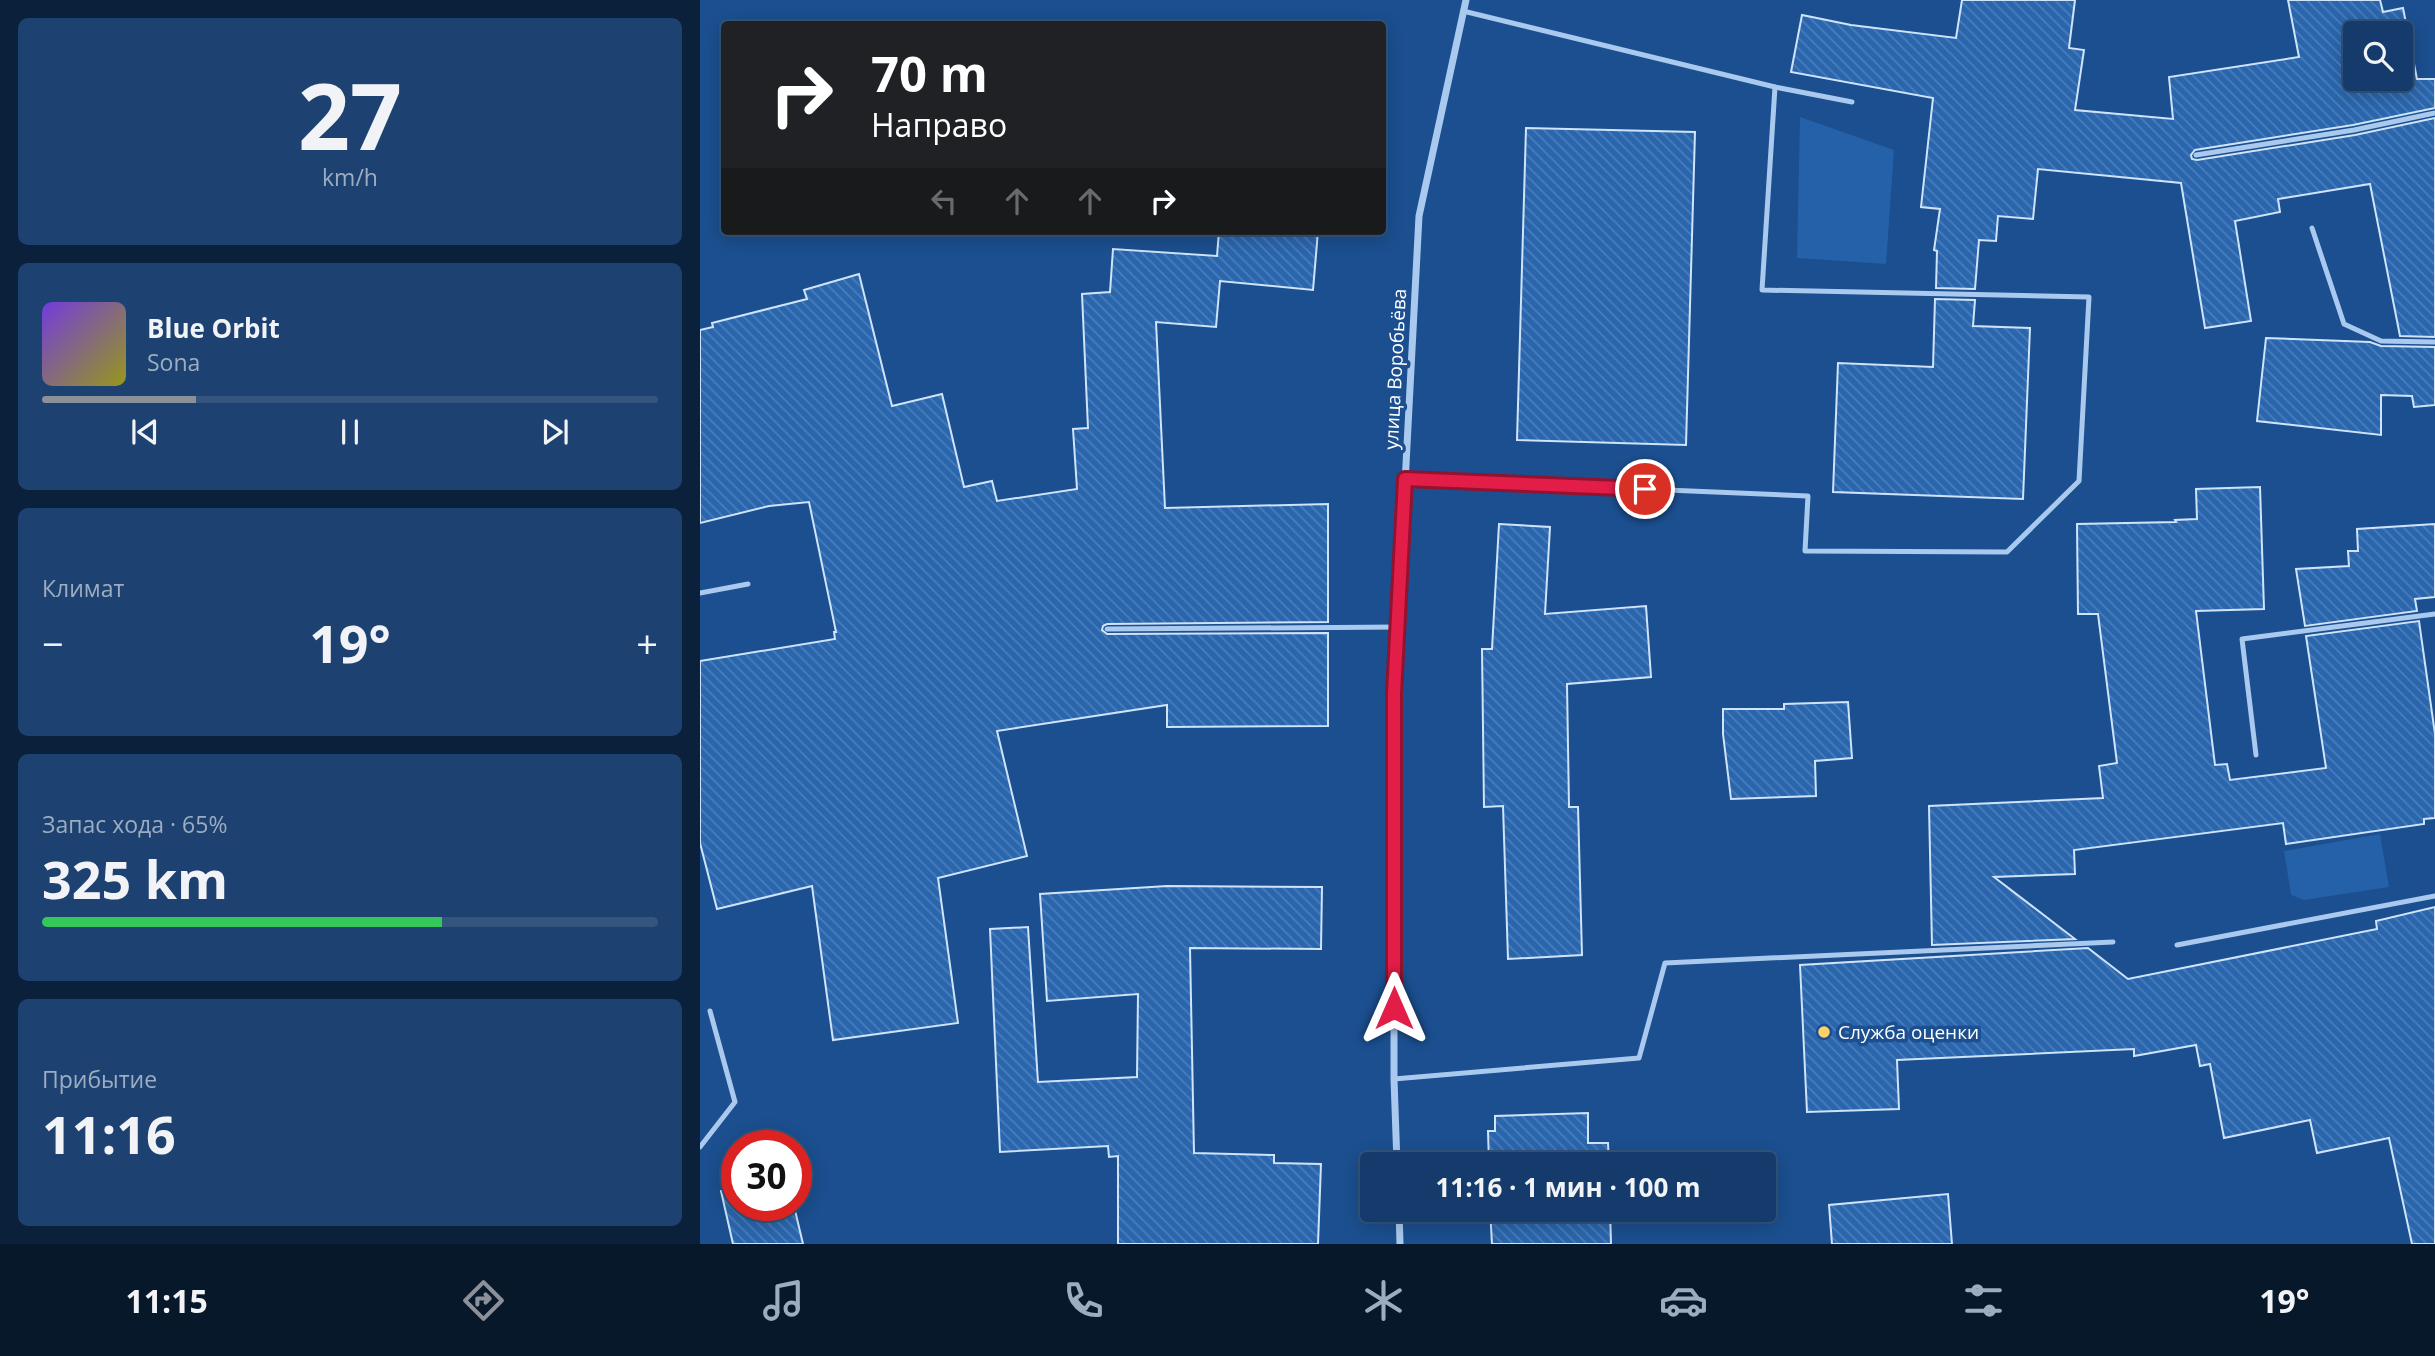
<!DOCTYPE html>
<html lang="ru">
<meta charset="utf-8">
<style>
:root{--surface:#143b6b;--page:#1d4271;--text:#f1f3f6;--muted:#9dadc1;--line:#33557e;--accent:#8c9099}
body{margin:0;font-family:"Open Sans",sans-serif;background:var(--page);color:var(--text);height:100vh;display:flex;flex-direction:column;font-size:26px;white-space:nowrap}
*{box-sizing:border-box;margin:0}
p{font-size:23px;color:var(--muted)}
.icon{flex:none;width:38px;height:38px;fill:none;stroke:currentColor;stroke-width:2;stroke-linecap:round;stroke-linejoin:round}
.map{position:relative;flex:1;overflow:hidden}
.sheet{display:flex;flex-direction:column;gap:18px;padding:18px;background:#0b203b;width:700px}
.sheet>*{flex:none}
.banner{position:absolute;left:21px;top:21px;width:665px;height:214px;border-radius:7px;box-shadow:0 4px 18px #0003,0 0 0 2px var(--line);background:#202124;color:#fff;overflow:hidden}
.buttons{position:absolute;left:1643px;top:21px;display:grid;gap:14px}
.buttons a{display:grid;place-items:center;width:70px;height:70px;border-radius:7px;background:var(--surface);box-shadow:0 4px 18px #0003,0 0 0 2px var(--line);font-size:35px}
.speed{position:absolute;left:21px;top:1130px;display:flex;gap:14px;font-size:35px;font-weight:700;text-align:center}
.speed>*{display:grid;place-content:center;width:91px;height:91px;border-radius:50%;background:var(--surface);box-shadow:0 4px 18px #0003,0 0 0 2px var(--line);line-height:1}
.speed .limit{border:10px solid #d22;background:#fff;color:#111}
.pin{position:absolute;display:grid;place-items:center;width:60px;height:60px;color:#fff;margin:-30px;border:4px solid #fff;border-radius:50%;box-shadow:0 2px 7px #0007}
.me{position:absolute;width:77px;margin:-38px;rotate:0deg;stroke-linejoin:round;filter:drop-shadow(0 0 5px #0008)}
.turn{display:flex;align-items:center;gap:24px;height:147px;padding:0 35px;font-size:32px}
.turn .icon{width:91px;height:91px;stroke-width:2.5}
.turn b{display:block;font-size:49px;line-height:60px}
.lanes{display:flex;align-items:center;height:66px;padding:0 35px;background:#0003;justify-content:center;gap:35px;direction:ltr}
.lanes .off{opacity:.35}
.big{font-size:52px;font-weight:700;line-height:1.1}
.sheet .widget{flex:1;display:flex;flex-direction:column;justify-content:center;gap:10px;min-width:0;padding:0 24px;border-radius:10px;background:var(--page)}
.sheet .dial{align-items:center;gap:0}
.dial b{font-size:91px;line-height:1}
.song{display:flex;align-items:center;gap:21px}
.cover{width:84px;height:84px;border-radius:10px;background:linear-gradient(135deg,hsl(260 70% 55%),hsl(60 70% 35%))}
.played{height:7px;border-radius:4px;background:linear-gradient(90deg,var(--accent) 25%,var(--line) 25%)}
.keys{display:flex;justify-content:space-around;direction:ltr}
.heat{display:flex;justify-content:space-between;align-items:center;font-size:38px;direction:ltr}
.charge{height:10px;border-radius:5px;background:linear-gradient(90deg,#34c759 65%,var(--line) 0)}
.trip{position:absolute;left:660px;top:1152px;width:416px;height:70px;border-radius:7px;background:var(--surface);box-shadow:0 4px 18px #0003,0 0 0 2px var(--line);font-weight:700;line-height:70px;text-align:center}
.menu{display:flex;height:112px;justify-content:space-around;align-items:center;background:#08182b;color:var(--muted)}
.menu .icon{width:49px;height:49px}
.menu .on{color:var(--accent)}
.menu b{font-size:32px;color:var(--text)}
main{display:flex;flex:1;min-height:0}
.map>svg:first-child{display:block}
.green{fill:#2461a8}
.building{fill:url(#building-back-hatch);stroke:#cfe3fa;stroke-width:2;fill-rule:evenodd}
.lines{fill:none;stroke-linecap:round;stroke-linejoin:round}
.lane{stroke:#a9c9ee;stroke-width:5}
.street{stroke:#a9c9ee;stroke-width:7}
.route-casing{stroke:#92132f;stroke-width:18}
.route{stroke:#e11d48;stroke-width:12}
.poi-dot{fill:#ffd166;stroke:#1b4f8f;stroke-width:2.5}
.labels{text-anchor:middle;stroke-width:7;stroke-linejoin:round;paint-order:stroke}
.street-label{font-size:19px;fill:#fff;stroke:#1b4f8f}
.poi-label{font-size:19px;fill:#fff;stroke:#1b4f8f;text-anchor:start}
</style>
<main>
<section class="sheet">
<div class="widget dial"><b>27</b><p>km/h</p></div>
<div class="widget">
<div class="song"><i class="cover"></i><div><b>Blue Orbit</b><p>Sona</p></div></div>
<div class="played"></div>
<div class="keys"><svg class="icon" aria-label="previous" viewBox="0 0 24 24"><path d="M18 5L8 12l10 7zM5 5v14"/></svg><svg class="icon" aria-label="pause" viewBox="0 0 24 24"><path d="M8 5v14M16 5v14"/></svg><svg class="icon" aria-label="next" viewBox="0 0 24 24"><path d="M6 5l10 7-10 7zM19 5v14"/></svg></div>
</div>
<div class="widget"><p>Климат</p>
<div class="heat"><a>−</a><b class="big">19°</b><a>+</a></div>
</div>
<div class="widget"><p>Запас хода · 65%</p><b class="big">325 km</b><div class="charge"></div></div>
<div class="widget"><p>Прибытие</p><b class="big">11:16</b></div>
</section>
<div class="map">
<svg width="1735" height="1244" viewBox="0 0 1735 1244">
<defs>
<pattern id="building-back-hatch" width="6" height="6" patternUnits="userSpaceOnUse" patternTransform="scale(1.75)"><rect width="6" height="6" fill="#2a66ad"/><path d="M-1 5l2 2M0 0l6 6M5-1l2 2" fill="none" stroke="#4a7db9"/></pattern>
</defs>
<rect width="100%" height="100%" fill="#1b4f8f"/>
<g class="green">
<polygon points="1100,117 1194,150 1186,264 1097,258"/>
<polygon points="1680,834 1689,887 1604,900 1591,895 1584,851"/>
</g>
<g class="building">
<path d="M 1262,0 L 1375,0 L 1369,48 L 1384,50 L 1375,110 L 1473,119 L 1469,77 L 1599,57 L 1588,0 L 1680,0 L 1683,12 L 1703,8 L 1717,79 L 1735,79 L 1735,108 L 1653,125 L 1495,150 L 1491,155 L 1492,159 L 1497,160 L 1655,135 L 1735,118 L 1735,337 L 1700,336 L 1670,184 L 1578,199 L 1580,212 L 1535,221 L 1551,321 L 1505,328 L 1481,183 L 1338,169 L 1333,219 L 1298,216 L 1296,241 L 1279,240 L 1275,289 L 1236,288 L 1237,251 L 1234,250 L 1240,209 L 1221,207 L 1233,98 L 1091,72 L 1102,15 L 1151,25 L 1256,38 ZM 1656,33 L 1701,33 L 1701,79 L 1656,79 Z"/>
<polygon points="826,128 995,132 986,445 817,440"/>
<polygon points="519,231 618,231 613,290 520,281 516,327 456,322 465,508 628,504 628,622 407,624 403,626 402,630 407,634 628,633 628,726 467,727 467,705 297,731 327,856 238,878 258,1023 133,1040 112,886 17,909 0,843 0,661 135,639 134,632 136,632 109,502 69,506 0,523 0,330 13,327 12,323 107,299 104,290 159,274 192,406 242,394 264,487 292,481 297,501 377,489 373,429 388,428 382,294 410,292 413,249 517,256"/>
<polygon points="1235,299 1275,300 1273,326 1330,328 1323,499 1133,492 1138,363 1233,367"/>
<polygon points="1566,338 1670,342 1681,346 1735,347 1735,405 1714,407 1712,396 1681,395 1681,435 1557,421"/>
<polygon points="1560,487 1564,609 1496,611 1515,765 1527,764 1530,780 1626,768 1606,636 1719,621 1735,734 1735,818 1724,819 1724,824 1586,844 1583,823 1374,850 1375,874 1294,877 1375,939 1232,945 1229,806 1403,798 1399,766 1417,763 1398,614 1378,614 1377,524 1476,522 1475,520 1497,519 1496,489"/>
<polygon points="799,524 850,527 845,614 946,606 951,677 867,684 869,807 878,807 882,955 808,959 803,806 784,807 782,649 792,649"/>
<polygon points="1735,524 1735,597 1715,599 1717,611 1605,626 1596,569 1649,566 1648,551 1658,551 1657,529"/>
<polygon points="1148,702 1152,758 1115,761 1116,796 1031,799 1023,734 1023,709 1084,709 1084,704"/>
<polygon points="467,886 622,887 621,949 490,948 494,1153 574,1155 574,1163 621,1164 618,1244 418,1244 418,1156 409,1157 408,1146 300,1152 290,929 328,927 338,1082 437,1077 438,994 347,1001 340,894"/>
<polygon points="1735,907 1735,1244 1712,1244 1689,1138 1617,1153 1610,1120 1524,1138 1510,1064 1500,1066 1496,1045 1434,1056 1434,1049 1197,1060 1199,1109 1107,1112 1100,965 1388,948 1428,979 1677,929 1676,921"/>
<polygon points="888,1113 888,1143 908,1143 909,1164 789,1164 788,1131 795,1131 795,1116"/>
<polygon points="37,1188 37,1206 94,1206 103,1244 33,1244 21,1191"/>
<polygon points="1248,1194 1252,1244 1132,1244 1129,1205"/>
<polygon points="790,1209 910,1209 911,1244 792,1244"/>
</g>
<g class="lines">
<g class="lane">
<polyline points="763,11 1075,87 1152,102"/>
<polyline points="1496,155 1654,130 1735,113"/>
<polyline points="1612,228 1644,324 1681,341 1735,342"/>
<polyline points="705,479 1108,496 1105,551 1307,552 1379,481 1389,297 1062,290 1075,87"/>
<polyline points="0,593 48,584"/>
<polyline points="407,629 698,627"/>
<polyline points="1556,755 1542,639 1735,614"/>
<polyline points="1477,945 1735,896"/>
<polyline points="694,1079 939,1058 965,963 1413,942"/>
<polyline points="0,1147 35,1102 10,1011"/>
</g>
<g class="street">
<polyline points="697,1164 694,1079 694,694 719,216 766,0"/>
<polyline points="699,1209 700,1244"/>
</g>
</g>
<g class="lines">
<defs>
<polyline id="route" points="694,1008 694,694 705,479 945,489"/>
</defs>
<use href="#route" class="route-casing"/>
<use href="#route" class="route"/>
</g>
<circle class="poi-dot" cx="1124" cy="1032" r="7"/>
<g class="labels">
<g class="street-label">
<text transform="translate(695 369) rotate(-87)" y="7">улица Воробьёва</text>
</g>
<g class="poi-label">
<text x="1138" y="1039">Служба оценки</text>
</g>
</g>
</svg>
<div class="buttons">
<a><svg class="icon" aria-label="search" viewBox="0 0 24 24"><circle cx="10" cy="10" r="6"/><path d="M15 15l6 6"/></svg></a>
</div>
<div class="speed"><div class="limit">30</div></div>
<div class="pin" style="left:945px;top:489px;background:#d93025"><svg class="icon" aria-label="arrive" viewBox="0 0 24 24"><path d="M6 21V4h12l-3 4 3 4H6"/></svg></div>
<svg class="me" style="left:694px;top:1008px" viewBox="-20 -20 40 40"><path d="M0-17L14 15 0 8-14 15z" fill="#e11d48" stroke="#fff" stroke-width="4"/></svg>
<div class="trip">11:16 · 1 мин · 100 m</div>
<div class="banner">
<div class="turn"><svg class="icon" aria-label="right" viewBox="0 0 24 24"><path d="M7 20v-9h11M14 6l5 5-5 5"/></svg><div><b>70 m</b>Направо</div></div>
<div class="lanes"><svg class="icon off" aria-label="left" viewBox="0 0 24 24"><path d="M17 20v-9H6M10 6l-5 5 5 5"/></svg><svg class="icon off" aria-label="ahead" viewBox="0 0 24 24"><path d="M12 20V5M6 11l6-6 6 6"/></svg><svg class="icon off" aria-label="ahead" viewBox="0 0 24 24"><path d="M12 20V5M6 11l6-6 6 6"/></svg><svg class="icon" aria-label="right" viewBox="0 0 24 24"><path d="M7 20v-9h11M14 6l5 5-5 5"/></svg></div>
</div>
</div>
</main>
<nav class="menu">
<b>11:15</b>
<svg class="icon on" aria-label="directions" viewBox="0 0 24 24"><path d="M12 3l9 9-9 9-9-9zM9 14v-3h6M13 9l2 2-2 2"/></svg>
<svg class="icon" aria-label="music" viewBox="0 0 24 24"><path d="M9 18V5l10-2v13"/><circle cx="6" cy="18" r="3"/><circle cx="16" cy="16" r="3"/></svg>
<svg class="icon" aria-label="phone" viewBox="0 0 24 24"><path d="M5 4h4l2 5-3 2q2 4 5 5l2-3 5 2v4C11 20 4 13 5 4z"/></svg>
<svg class="icon" aria-label="climate" viewBox="0 0 24 24"><path d="M12 3v18M4 7l16 10M4 17L20 7"/></svg>
<svg class="icon" aria-label="car" viewBox="0 0 24 24"><path d="M5 17H2v-5l4-1 3-4h7l3 4 3 1v5h-3M9 17h6M6 11h13"/><circle cx="7" cy="17" r="2"/><circle cx="17" cy="17" r="2"/></svg>
<svg class="icon" aria-label="filters" viewBox="0 0 24 24"><path d="M4 7h16M4 17h16"/><circle cx="9" cy="7" r="2"/><circle cx="15" cy="17" r="2"/></svg>
<b>19°</b>
</nav>
